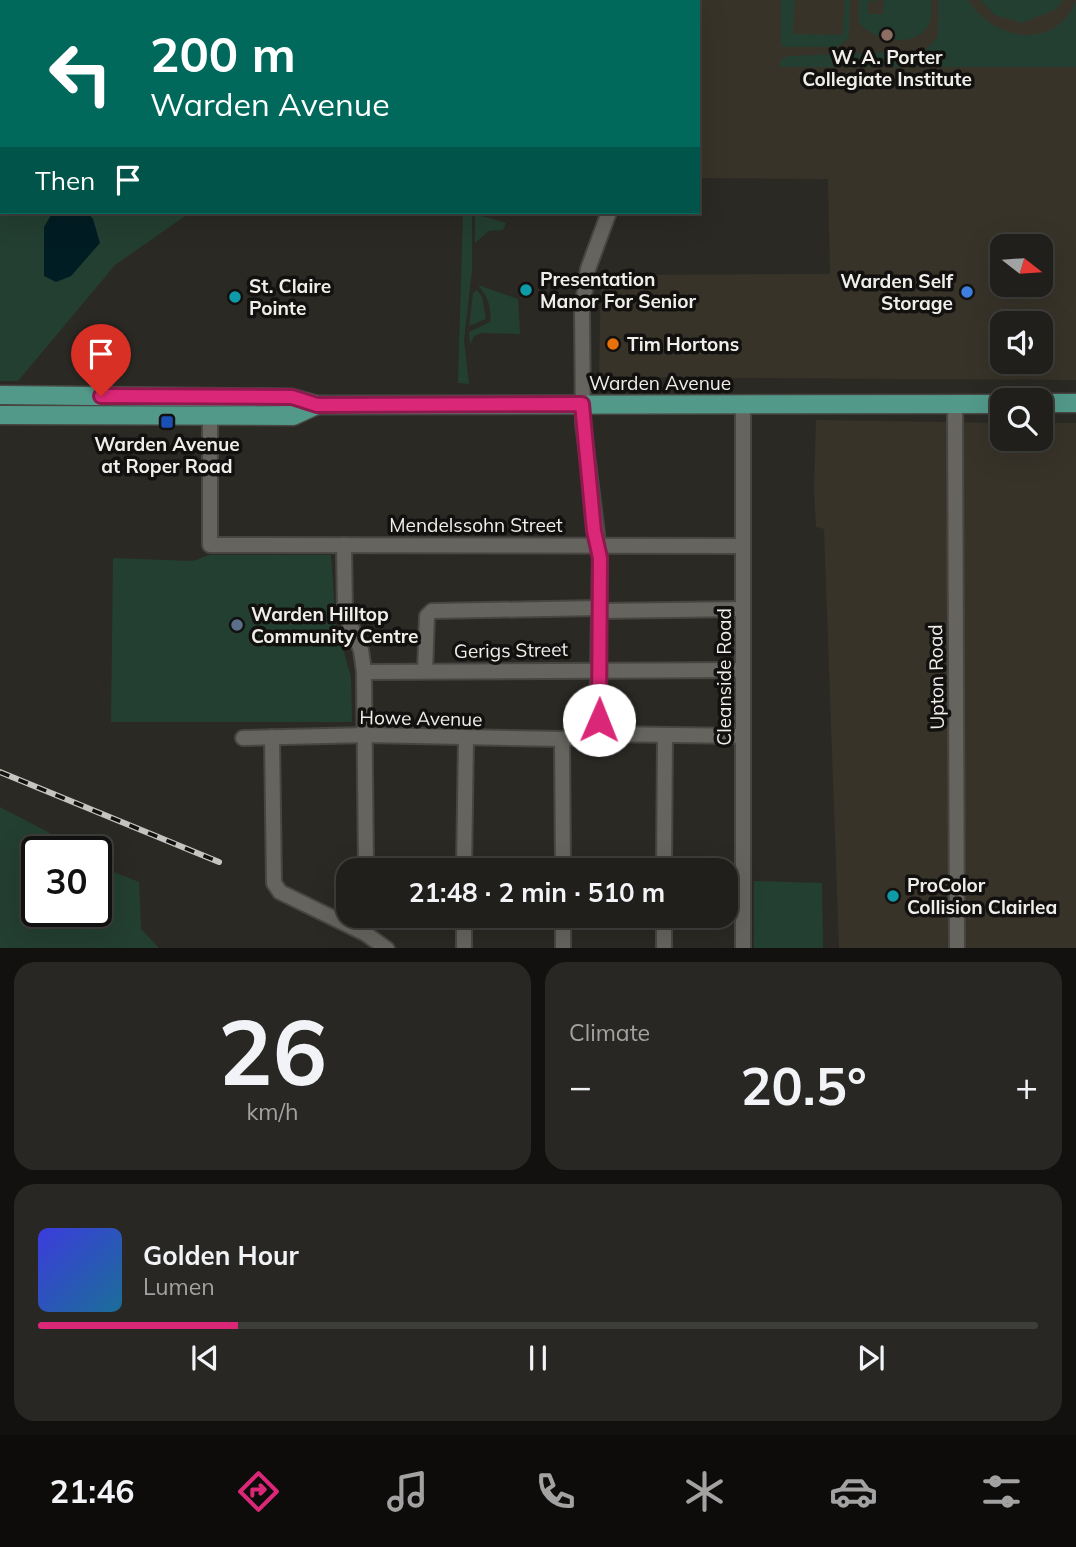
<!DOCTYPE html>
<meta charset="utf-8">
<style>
:root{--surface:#201f1b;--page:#282724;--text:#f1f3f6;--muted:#a2a2a3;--line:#3d3d3a;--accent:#db2777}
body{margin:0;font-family:Mulish,sans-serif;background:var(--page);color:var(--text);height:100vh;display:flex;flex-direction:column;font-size:26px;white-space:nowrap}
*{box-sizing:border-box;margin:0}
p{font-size:23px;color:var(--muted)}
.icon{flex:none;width:38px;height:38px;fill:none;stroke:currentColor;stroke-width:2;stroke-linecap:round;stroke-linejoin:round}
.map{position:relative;height:948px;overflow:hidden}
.panel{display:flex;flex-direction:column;gap:14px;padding:14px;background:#12110f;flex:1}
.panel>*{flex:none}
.guide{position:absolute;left:0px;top:0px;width:700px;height:214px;box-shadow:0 7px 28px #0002,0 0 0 2px var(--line);background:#00695c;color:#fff;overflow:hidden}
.needle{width:46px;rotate:107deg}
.fabs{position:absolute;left:990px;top:234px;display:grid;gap:14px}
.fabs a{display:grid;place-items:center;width:63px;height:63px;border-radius:14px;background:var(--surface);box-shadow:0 7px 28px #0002,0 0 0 2px var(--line);font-size:35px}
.speed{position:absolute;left:21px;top:836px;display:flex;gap:14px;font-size:35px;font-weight:700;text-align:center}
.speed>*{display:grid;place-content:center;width:91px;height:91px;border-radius:50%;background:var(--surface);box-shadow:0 7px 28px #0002,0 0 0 2px var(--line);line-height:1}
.speed .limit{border:4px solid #111;border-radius:10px;background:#fff;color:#111}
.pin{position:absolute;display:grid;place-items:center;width:60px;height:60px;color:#fff;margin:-72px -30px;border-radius:50% 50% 50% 0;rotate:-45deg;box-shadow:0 0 7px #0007}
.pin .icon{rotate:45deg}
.me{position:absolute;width:77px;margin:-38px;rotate:1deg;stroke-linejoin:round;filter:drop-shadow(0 0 5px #0008)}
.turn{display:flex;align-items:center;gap:24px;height:147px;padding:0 35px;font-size:32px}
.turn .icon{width:91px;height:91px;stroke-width:2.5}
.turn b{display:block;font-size:49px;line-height:60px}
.then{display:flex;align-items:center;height:66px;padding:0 35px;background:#0003;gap:14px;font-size:26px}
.big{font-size:52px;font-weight:700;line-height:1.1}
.panel .card{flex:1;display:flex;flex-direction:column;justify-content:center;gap:10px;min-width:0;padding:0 24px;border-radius:21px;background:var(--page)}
.panel .dial{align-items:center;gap:0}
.dial b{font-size:91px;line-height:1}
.song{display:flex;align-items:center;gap:21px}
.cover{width:84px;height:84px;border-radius:10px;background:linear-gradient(135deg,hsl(240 70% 55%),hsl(200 70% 35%))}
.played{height:7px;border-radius:4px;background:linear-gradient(90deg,var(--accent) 20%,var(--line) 20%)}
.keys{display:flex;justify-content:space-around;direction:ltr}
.heat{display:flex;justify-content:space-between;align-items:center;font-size:38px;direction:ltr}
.panel .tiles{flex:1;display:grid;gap:14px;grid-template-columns:1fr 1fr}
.card:last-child{grid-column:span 2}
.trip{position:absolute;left:336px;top:858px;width:402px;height:70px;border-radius:21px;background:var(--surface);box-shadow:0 7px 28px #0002,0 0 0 2px var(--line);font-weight:700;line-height:70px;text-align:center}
.dock{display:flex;height:112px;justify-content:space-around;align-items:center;background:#0d0c0b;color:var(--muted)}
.dock .icon{width:49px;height:49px}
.dock .current{color:var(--accent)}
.dock b{font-size:32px;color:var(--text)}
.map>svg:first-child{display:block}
.built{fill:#383329;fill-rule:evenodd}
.green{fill:#233f31}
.water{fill:#001d23}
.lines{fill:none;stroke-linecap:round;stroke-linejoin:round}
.minor-casing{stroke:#484642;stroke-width:18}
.major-casing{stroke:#484642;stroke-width:21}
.minor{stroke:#66645e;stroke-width:14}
.major{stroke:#529989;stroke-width:18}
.rail-casing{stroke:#c6c4c1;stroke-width:6}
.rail{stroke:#12110f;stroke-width:3.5;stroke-dasharray:10;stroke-linecap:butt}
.route-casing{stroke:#8e194d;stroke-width:18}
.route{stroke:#db2777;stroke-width:12}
.education-dot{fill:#8d6e63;stroke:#12110f;stroke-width:2.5}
.culture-dot{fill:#0f9aa8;stroke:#12110f;stroke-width:2.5}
.shop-dot{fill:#3f7fe0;stroke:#12110f;stroke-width:2.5}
.food-dot{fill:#e8710a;stroke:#12110f;stroke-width:2.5}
.transit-dot{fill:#1a4fb4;stroke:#12110f;stroke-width:2.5}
.service-dot{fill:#5c6f8a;stroke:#12110f;stroke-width:2.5}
.labels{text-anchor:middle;stroke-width:7;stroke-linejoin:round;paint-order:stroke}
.poi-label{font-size:19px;font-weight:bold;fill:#f0eeeb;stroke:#12110f;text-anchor:start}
.street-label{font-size:19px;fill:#f0eeeb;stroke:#12110f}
</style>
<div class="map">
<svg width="1076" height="949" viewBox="0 0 1076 949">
<rect width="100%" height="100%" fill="#2b2924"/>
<g class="built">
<polygon points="0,0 339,0 2,2 2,149"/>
<path d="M 665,0 L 1076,0 L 1076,380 L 599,377 L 601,275 L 830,274 L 828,179 L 698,178 L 698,2 ZM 1003,247 L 1041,247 L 1041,285 L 1003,285 ZM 1003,324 L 1041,324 L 1041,362 L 1003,362 Z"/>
<polygon points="816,420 1003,423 1003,439 1041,439 1041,423 1076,423 1076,948 839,948 824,529 816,527 814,488"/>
</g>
<g class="green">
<polygon points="781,0 795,0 793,34 843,35 844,0 850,0 849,38 838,47 785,47 781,44"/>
<path d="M 859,0 L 880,0 L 868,2 L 868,14 L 883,14 L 884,0 L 931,0 C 931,7 932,16 930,22 C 918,50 874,42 859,23 Z"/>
<path d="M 939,0 L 968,0 C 994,41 1054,52 1076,1 L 1076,67 L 780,67 L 781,60 L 788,56 L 924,51 L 938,37 Z"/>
<polygon points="980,0 1063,0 1057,9 1022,23 995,15"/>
<polygon points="0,160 2,212 191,212 115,265 18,381 0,381"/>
<polygon points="463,212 472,212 472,270 464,340 469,384 458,383"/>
<polygon points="475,214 506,223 503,230 489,231 475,243"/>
<path d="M 478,285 L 518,299 L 520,334 L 482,333 L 474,336 L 470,345 L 469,332 L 490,322 C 492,308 488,297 478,285 Z"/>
<polygon points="477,290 482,297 486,319 469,326 473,293"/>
<polygon points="209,555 331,555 336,624 351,677 352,722 111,722 113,558 193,561"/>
<polygon points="0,807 48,832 68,852 37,852 37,912 96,912 96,865 139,882 141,929 159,948 0,948"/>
<polygon points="754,881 822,883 823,948 754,948"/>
</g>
<polygon class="water" points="65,212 87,212 93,219 100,243 71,276 56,282 44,276 44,227 51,215"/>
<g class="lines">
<defs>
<g id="minor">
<polyline points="506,0 520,2"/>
<polyline points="649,0 649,2"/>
<polyline points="411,2 412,0"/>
<polyline points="955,405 957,949"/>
<polyline points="210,415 210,545 743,546"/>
<polyline points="344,545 345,612 361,650 364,672 366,870"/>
<polyline points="599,611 743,609"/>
<polyline points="425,671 427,616 432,611 599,608"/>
<polyline points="364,672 743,670"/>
<polyline points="597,729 603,734 743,736"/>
<polyline points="272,737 274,883 280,892 366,934 387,949"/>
<polyline points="243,738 367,735 562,739 587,736 597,729 600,558 583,423 582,310 588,269 609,212"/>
<polyline points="562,739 563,870"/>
<polyline points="464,870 466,738"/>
<polyline points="664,870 665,735"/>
<polyline points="563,915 563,949"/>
<polyline points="366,934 366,915"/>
<polyline points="464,949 464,915"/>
<polyline points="664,949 664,915"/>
<polyline points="743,949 743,405"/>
</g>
<g id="major">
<polyline points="0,395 292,398 317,405 1003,404"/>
<polyline points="1041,403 1076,403"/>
<polyline points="0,415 293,416 317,405"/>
</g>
</defs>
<use href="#minor" class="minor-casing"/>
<use href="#major" class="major-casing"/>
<use href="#minor" class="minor"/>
<use href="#major" class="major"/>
<defs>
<polyline id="rail" points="0,772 219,862"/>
</defs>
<use href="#rail" class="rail-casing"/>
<use href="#rail" class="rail"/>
</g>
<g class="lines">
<defs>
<polyline id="route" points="101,396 292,397 317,405 582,404 594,531 600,558 599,720"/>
</defs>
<use href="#route" class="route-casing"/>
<use href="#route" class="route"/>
</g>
<circle class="education-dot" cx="887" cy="35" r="7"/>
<g class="culture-dot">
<circle cx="526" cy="290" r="7"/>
<circle cx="235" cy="297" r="7"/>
<circle cx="893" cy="896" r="7"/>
</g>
<circle class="shop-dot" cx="967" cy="292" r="7"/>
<circle class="food-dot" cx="613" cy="344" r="7"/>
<rect class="transit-dot" x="160" y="415" width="14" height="14" rx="3.5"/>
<circle class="service-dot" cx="237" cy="625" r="7"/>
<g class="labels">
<g class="poi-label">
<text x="887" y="64" text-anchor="middle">W. A. Porter<tspan x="887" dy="22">Collegiate Institute</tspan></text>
<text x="540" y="286">Presentation<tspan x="540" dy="22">Manor For Senior</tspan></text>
<text x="953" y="288" text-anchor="end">Warden Self<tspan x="953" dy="22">Storage</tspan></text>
<text x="249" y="293">St. Claire<tspan x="249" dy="22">Pointe</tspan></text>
<text x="627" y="351">Tim Hortons</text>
<text x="167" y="451" text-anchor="middle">Warden Avenue<tspan x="167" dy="22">at Roper Road</tspan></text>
<text x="251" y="621">Warden Hilltop<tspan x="251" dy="22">Community Centre</tspan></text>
<text x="907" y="892">ProColor<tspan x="907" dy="22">Collision Clairlea</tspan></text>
</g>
<g class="street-label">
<text x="660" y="390">Warden Avenue</text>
<text x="476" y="532">Mendelssohn Street</text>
<text transform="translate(511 650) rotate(-1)" y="7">Gerigs Street</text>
<text transform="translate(724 677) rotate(-90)" y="7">Cleanside Road</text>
<text transform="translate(936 677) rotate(-91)" y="7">Upton Road</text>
<text transform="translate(421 718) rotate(1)" y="7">Howe Avenue</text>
</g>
</g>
</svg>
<div class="fabs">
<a><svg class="needle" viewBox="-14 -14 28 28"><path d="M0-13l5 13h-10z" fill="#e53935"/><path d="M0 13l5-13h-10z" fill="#a2a2a3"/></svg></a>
<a><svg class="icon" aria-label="sound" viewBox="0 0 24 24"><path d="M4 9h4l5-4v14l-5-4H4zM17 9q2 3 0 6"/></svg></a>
<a><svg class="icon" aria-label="search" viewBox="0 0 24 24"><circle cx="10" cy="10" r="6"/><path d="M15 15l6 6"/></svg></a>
</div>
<div class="speed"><div class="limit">30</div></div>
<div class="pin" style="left:101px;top:396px;background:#d93025"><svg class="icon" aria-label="arrive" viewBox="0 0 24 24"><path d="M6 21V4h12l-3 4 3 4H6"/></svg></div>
<svg class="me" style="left:599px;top:720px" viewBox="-20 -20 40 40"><circle r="19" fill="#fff"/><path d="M0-13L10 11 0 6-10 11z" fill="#db2777"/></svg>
<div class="trip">21:48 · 2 min · 510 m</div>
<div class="guide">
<div class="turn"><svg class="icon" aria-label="left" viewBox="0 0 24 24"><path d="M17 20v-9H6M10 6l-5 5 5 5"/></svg><div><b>200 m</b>Warden Avenue</div></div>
<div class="then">Then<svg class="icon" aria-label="arrive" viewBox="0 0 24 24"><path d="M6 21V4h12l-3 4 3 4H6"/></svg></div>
</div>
</div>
<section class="panel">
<div class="tiles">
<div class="card dial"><b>26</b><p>km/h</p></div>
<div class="card"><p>Climate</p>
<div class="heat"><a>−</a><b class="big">20.5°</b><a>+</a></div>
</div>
<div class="card">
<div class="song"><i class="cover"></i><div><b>Golden Hour</b><p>Lumen</p></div></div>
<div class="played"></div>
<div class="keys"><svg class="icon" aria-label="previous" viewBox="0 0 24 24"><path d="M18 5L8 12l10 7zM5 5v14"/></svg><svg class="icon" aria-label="pause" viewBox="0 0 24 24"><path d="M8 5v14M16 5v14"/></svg><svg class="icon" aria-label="next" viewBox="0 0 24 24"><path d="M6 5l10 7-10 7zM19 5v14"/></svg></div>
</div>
</div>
</section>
<nav class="dock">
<b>21:46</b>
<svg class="icon current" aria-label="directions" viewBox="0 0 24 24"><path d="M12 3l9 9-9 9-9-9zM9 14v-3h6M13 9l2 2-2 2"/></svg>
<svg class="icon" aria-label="music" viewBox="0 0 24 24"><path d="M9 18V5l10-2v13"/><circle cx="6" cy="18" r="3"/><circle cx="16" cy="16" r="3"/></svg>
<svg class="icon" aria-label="phone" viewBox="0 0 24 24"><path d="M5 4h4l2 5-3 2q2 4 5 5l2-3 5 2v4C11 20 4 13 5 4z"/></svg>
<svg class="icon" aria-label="climate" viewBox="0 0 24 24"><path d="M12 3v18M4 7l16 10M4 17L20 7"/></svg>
<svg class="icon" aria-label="car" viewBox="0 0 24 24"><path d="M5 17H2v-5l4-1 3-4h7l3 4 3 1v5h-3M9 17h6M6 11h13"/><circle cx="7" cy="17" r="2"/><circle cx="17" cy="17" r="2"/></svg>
<svg class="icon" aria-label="filters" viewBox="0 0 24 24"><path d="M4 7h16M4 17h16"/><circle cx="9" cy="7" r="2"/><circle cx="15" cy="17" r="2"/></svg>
</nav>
